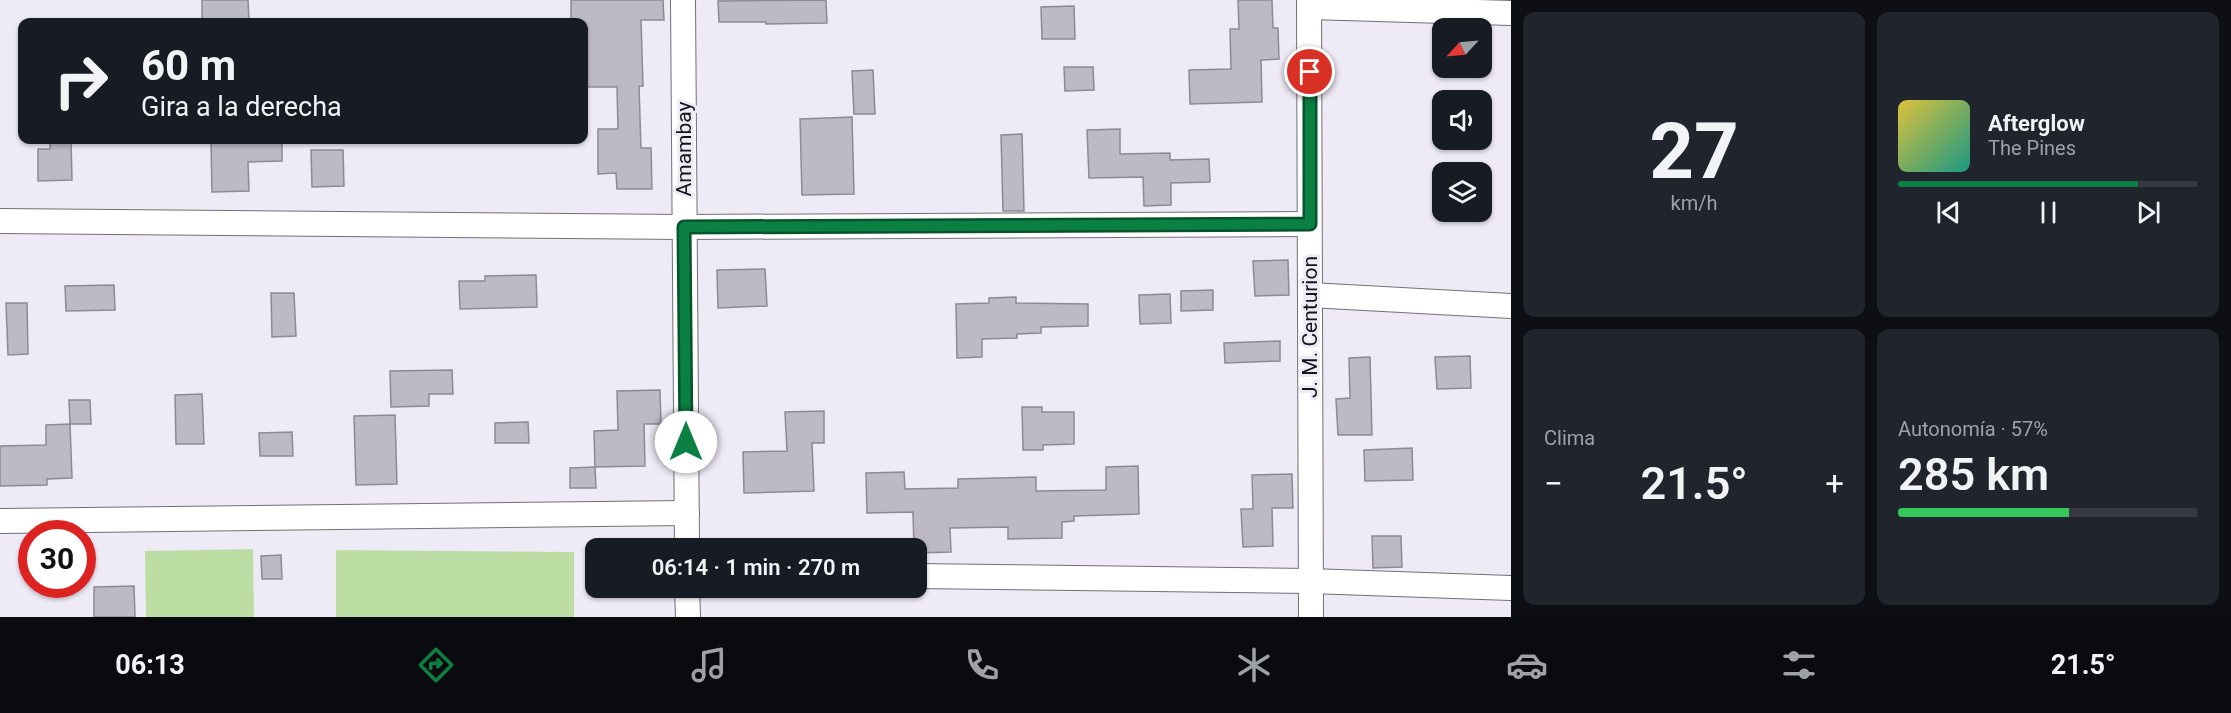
<!DOCTYPE html>
<html lang="es">
<meta charset="utf-8">
<style>
:root{--surface:#171b24;--page:#20242c;--text:#f1f3f6;--muted:#9ea1a6;--line:#363941;--accent:#0b8043}
body{margin:0;font-family:Roboto,sans-serif;background:var(--page);color:var(--text);height:100vh;display:flex;flex-direction:column;font-size:22px;white-space:nowrap}
*{box-sizing:border-box;margin:0}
p{font-size:20px;color:var(--muted)}
.icon{flex:none;width:33px;height:33px;fill:none;stroke:currentColor;stroke-width:2;stroke-linecap:round;stroke-linejoin:round}
.map{position:relative;flex:1;overflow:hidden}
.drawer{display:flex;flex-direction:column;gap:12px;padding:12px;background:#0d0f14;width:720px}
.drawer>*{flex:none}
.guide{position:absolute;left:18px;top:18px;width:570px;height:126px;border-radius:12px;box-shadow:0 2px 4px #0004;background:#171b24;color:var(--text);overflow:hidden}
.needle{width:39px;rotate:244deg}
.buttons{position:absolute;left:1432px;top:18px;display:grid;gap:12px}
.buttons a{display:grid;place-items:center;width:60px;height:60px;border-radius:12px;background:var(--surface);box-shadow:0 2px 4px #0004;font-size:30px}
.speed{position:absolute;left:18px;top:520px;display:flex;gap:12px;font-size:30px;font-weight:700;text-align:center}
.speed>*{display:grid;place-content:center;width:78px;height:78px;border-radius:50%;background:var(--surface);box-shadow:0 2px 4px #0004;line-height:1}
.speed .limit{border:9px solid #d22;background:#fff;color:#111}
.pin{position:absolute;display:grid;place-items:center;width:51px;height:51px;color:#fff;margin:-26px;border:3px solid #fff;border-radius:50%;box-shadow:0 2px 6px #0007}
.me{position:absolute;width:66px;margin:-33px;rotate:0deg;stroke-linejoin:round;filter:drop-shadow(0 0 4px #0008)}
.turn{display:flex;align-items:center;gap:21px;height:126px;padding:0 24px;font-size:27px}
.turn .icon{width:78px;height:78px;stroke-width:2.5}
.turn b{display:block;font-size:42px;line-height:51px}
.big{font-size:45px;font-weight:600;line-height:1.1}
.drawer .card{flex:1;display:flex;flex-direction:column;justify-content:center;gap:9px;min-width:0;padding:0 21px;border-radius:12px;background:var(--page)}
.drawer .dial{align-items:center;gap:0}
.dial b{font-size:78px;line-height:1}
.song{display:flex;align-items:center;gap:18px}
.cover{width:72px;height:72px;border-radius:9px;background:linear-gradient(135deg,hsl(50 70% 55%),hsl(170 70% 35%))}
.played{height:6px;border-radius:3px;background:linear-gradient(90deg,var(--accent) 80%,var(--line) 80%)}
.keys{display:flex;justify-content:space-around;direction:ltr}
.heat{display:flex;justify-content:space-between;align-items:center;font-size:33px;direction:ltr}
.charge{height:9px;border-radius:4px;background:linear-gradient(90deg,#34c759 57%,var(--line) 0)}
.drawer .tiles{flex:1;display:grid;gap:12px;grid-template-columns:repeat(2,1fr)}
.trip{position:absolute;left:585px;top:538px;width:342px;height:60px;border-radius:12px;background:var(--surface);box-shadow:0 2px 4px #0004;font-weight:600;line-height:60px;text-align:center}
.menu{display:flex;height:96px;justify-content:space-around;align-items:center;background:#090b0e;color:var(--muted)}
.menu .icon{width:42px;height:42px}
.menu .on{color:var(--accent)}
.menu b{font-size:27px;color:var(--text)}
main{display:flex;flex:1;min-height:0}
.map>svg:first-child{display:block}
.green{fill:#bcdda4}
.building{fill:#bdb9c5;stroke:#8d8a95;stroke-width:1.5}
.lines{fill:none;stroke-linecap:round;stroke-linejoin:round}
.minor-casing{stroke:#726f79;stroke-width:26}
.minor{stroke:#fff;stroke-width:24}
.route-casing{stroke:#07532c;stroke-width:15}
.route{stroke:#0b8043;stroke-width:10}
.labels{text-anchor:middle;stroke-width:6;stroke-linejoin:round;paint-order:stroke}
.street-label{font-size:21px;fill:#151418;stroke:#eeeaf6}
</style>
<main>
<div class="map">
<svg width="1511" height="617" viewBox="0 0 1511 617">
<rect width="100%" height="100%" fill="#eeeaf6"/>
<g class="green">
<polygon points="253,549 254,617 146,617 145,551"/>
<polygon points="336,550 574,552 574,617 336,617"/>
</g>
<g class="building">
<polygon points="202,0 248,0 249,22 202,22"/>
<polygon points="571,0 663,0 664,20 641,20 643,86 639,86 641,148 651,148 652,189 617,189 616,173 598,174 598,129 618,129 617,87 584,87 584,22 571,22"/>
<polygon points="826,0 827,23 766,24 766,22 719,22 718,1"/>
<polygon points="1238,0 1272,0 1273,28 1278,28 1279,59 1261,60 1262,102 1190,104 1189,70 1231,69 1230,29 1239,29"/>
<polygon points="1074,6 1075,39 1042,39 1041,7"/>
<polygon points="1064,67 1093,67 1094,90 1065,91"/>
<polygon points="873,70 875,114 854,114 852,71"/>
<polygon points="852,117 854,194 802,195 800,119"/>
<polygon points="1120,129 1120,154 1170,153 1170,160 1209,159 1210,182 1171,183 1171,205 1144,206 1143,177 1089,178 1087,130"/>
<polygon points="1022,134 1024,211 1003,211 1001,135"/>
<polygon points="50,140 71,140 72,180 38,181 38,149 50,149"/>
<polygon points="256,140 282,140 282,161 248,162 249,191 212,192 211,143 256,142"/>
<polygon points="311,150 343,150 344,186 312,187"/>
<polygon points="1288,260 1289,295 1255,296 1253,261"/>
<polygon points="765,269 767,306 718,308 717,270"/>
<polygon points="536,275 537,307 460,309 459,281 485,281 485,276"/>
<polygon points="114,285 115,310 66,311 65,286"/>
<polygon points="1213,290 1213,310 1181,311 1181,291"/>
<polygon points="271,293 294,293 296,336 272,337"/>
<polygon points="1170,294 1171,323 1140,324 1139,295"/>
<polygon points="1016,297 1016,303 1088,304 1088,326 1041,327 1041,333 1017,334 1017,338 982,339 982,357 957,358 956,304 989,303 989,298"/>
<polygon points="6,303 27,303 28,354 8,355"/>
<polygon points="1280,341 1280,361 1225,363 1224,343"/>
<polygon points="1470,356 1471,388 1437,389 1435,357"/>
<polygon points="1370,357 1372,435 1338,435 1336,399 1350,398 1349,358"/>
<polygon points="452,370 453,394 429,394 429,406 391,407 390,371"/>
<polygon points="660,390 661,424 644,424 645,466 595,467 594,431 618,430 617,391"/>
<polygon points="202,394 204,444 176,444 175,395"/>
<polygon points="69,400 90,400 91,424 70,424"/>
<polygon points="1022,407 1042,407 1042,412 1074,412 1074,444 1043,445 1043,450 1023,450"/>
<polygon points="824,411 824,443 812,443 814,491 744,493 743,452 787,451 785,412"/>
<polygon points="395,415 397,484 356,485 354,416"/>
<polygon points="528,422 529,443 495,443 495,423"/>
<polygon points="70,424 72,478 47,479 47,485 0,486 0,446 46,445 46,425"/>
<polygon points="292,432 293,456 260,456 259,433"/>
<polygon points="1412,448 1413,480 1365,481 1364,450"/>
<polygon points="1138,466 1139,514 1074,516 1074,521 1062,522 1062,538 1008,539 1008,527 950,528 951,552 916,553 916,549 914,549 913,512 867,513 866,473 904,472 905,489 958,488 958,479 1036,477 1036,491 1106,490 1106,467"/>
<polygon points="595,467 596,488 570,488 570,468"/>
<polygon points="1292,474 1293,508 1272,508 1273,546 1243,547 1241,509 1253,509 1252,475"/>
<polygon points="1372,536 1401,536 1402,567 1373,568"/>
<polygon points="281,555 282,579 262,579 261,556"/>
<polygon points="134,586 135,617 94,617 94,587"/>
</g>
<g class="lines">
<defs>
<g id="minor">
<polyline points="683,0 687,549"/>
<polyline points="1309,0 1311,617"/>
<polyline points="1310,7 1511,13"/>
<polyline points="0,221 685,227 1309,224"/>
<polyline points="1310,295 1511,306"/>
<polyline points="0,521 687,513"/>
<polyline points="916,576 1310,581 1511,588"/>
<polyline points="687,588 688,617"/>
</g>
</defs>
<use href="#minor" class="minor-casing"/>
<use href="#minor" class="minor"/>
</g>
<g class="lines">
<defs>
<polyline id="route" points="686,442 684,227 1310,224 1310,72"/>
</defs>
<use href="#route" class="route-casing"/>
<use href="#route" class="route"/>
</g>
<g class="labels">
<g class="street-label">
<text transform="translate(684 149) rotate(-90)" y="7">Amambay</text>
<text transform="translate(1310 327) rotate(-90)" y="7">J. M. Centurion</text>
</g>
</g>
</svg>
<div class="buttons">
<a><svg class="needle" viewBox="-14 -14 28 28"><path d="M0-13l5 13h-10z" fill="#e53935"/><path d="M0 13l5-13h-10z" fill="#9ea1a6"/></svg></a>
<a><svg class="icon" aria-label="sound" viewBox="0 0 24 24"><path d="M4 9h4l5-4v14l-5-4H4zM17 9q2 3 0 6"/></svg></a>
<a><svg class="icon" aria-label="layers" viewBox="0 0 24 24"><path d="M12 4l9 5-9 5-9-5zM3 14l9 5 9-5"/></svg></a>
</div>
<div class="speed"><div class="limit">30</div></div>
<div class="pin" style="left:1310px;top:72px;background:#d93025"><svg class="icon" aria-label="arrive" viewBox="0 0 24 24"><path d="M6 21V4h12l-3 4 3 4H6"/></svg></div>
<svg class="me" style="left:686px;top:442px" viewBox="-20 -20 40 40"><circle r="19" fill="#fff"/><path d="M0-13L10 11 0 6-10 11z" fill="#0b8043"/></svg>
<div class="trip">06:14 · 1 min · 270 m</div>
<div class="guide">
<div class="turn"><svg class="icon" aria-label="right" viewBox="0 0 24 24"><path d="M7 20v-9h11M14 6l5 5-5 5"/></svg><div><b>60 m</b>Gira a la derecha</div></div>
</div>
</div>
<section class="drawer">
<div class="tiles">
<div class="card dial"><b>27</b><p>km/h</p></div>
<div class="card">
<div class="song"><i class="cover"></i><div><b>Afterglow</b><p>The Pines</p></div></div>
<div class="played"></div>
<div class="keys"><svg class="icon" aria-label="previous" viewBox="0 0 24 24"><path d="M18 5L8 12l10 7zM5 5v14"/></svg><svg class="icon" aria-label="pause" viewBox="0 0 24 24"><path d="M8 5v14M16 5v14"/></svg><svg class="icon" aria-label="next" viewBox="0 0 24 24"><path d="M6 5l10 7-10 7zM19 5v14"/></svg></div>
</div>
<div class="card"><p>Clima</p>
<div class="heat"><a>−</a><b class="big">21.5°</b><a>+</a></div>
</div>
<div class="card"><p>Autonomía · 57%</p><b class="big">285 km</b><div class="charge"></div></div>
</div>
</section>
</main>
<nav class="menu">
<b>06:13</b>
<svg class="icon on" aria-label="directions" viewBox="0 0 24 24"><path d="M12 3l9 9-9 9-9-9zM9 14v-3h6M13 9l2 2-2 2"/></svg>
<svg class="icon" aria-label="music" viewBox="0 0 24 24"><path d="M9 18V5l10-2v13"/><circle cx="6" cy="18" r="3"/><circle cx="16" cy="16" r="3"/></svg>
<svg class="icon" aria-label="phone" viewBox="0 0 24 24"><path d="M5 4h4l2 5-3 2q2 4 5 5l2-3 5 2v4C11 20 4 13 5 4z"/></svg>
<svg class="icon" aria-label="climate" viewBox="0 0 24 24"><path d="M12 3v18M4 7l16 10M4 17L20 7"/></svg>
<svg class="icon" aria-label="car" viewBox="0 0 24 24"><path d="M5 17H2v-5l4-1 3-4h7l3 4 3 1v5h-3M9 17h6M6 11h13"/><circle cx="7" cy="17" r="2"/><circle cx="17" cy="17" r="2"/></svg>
<svg class="icon" aria-label="filters" viewBox="0 0 24 24"><path d="M4 7h16M4 17h16"/><circle cx="9" cy="7" r="2"/><circle cx="15" cy="17" r="2"/></svg>
<b>21.5°</b>
</nav>
